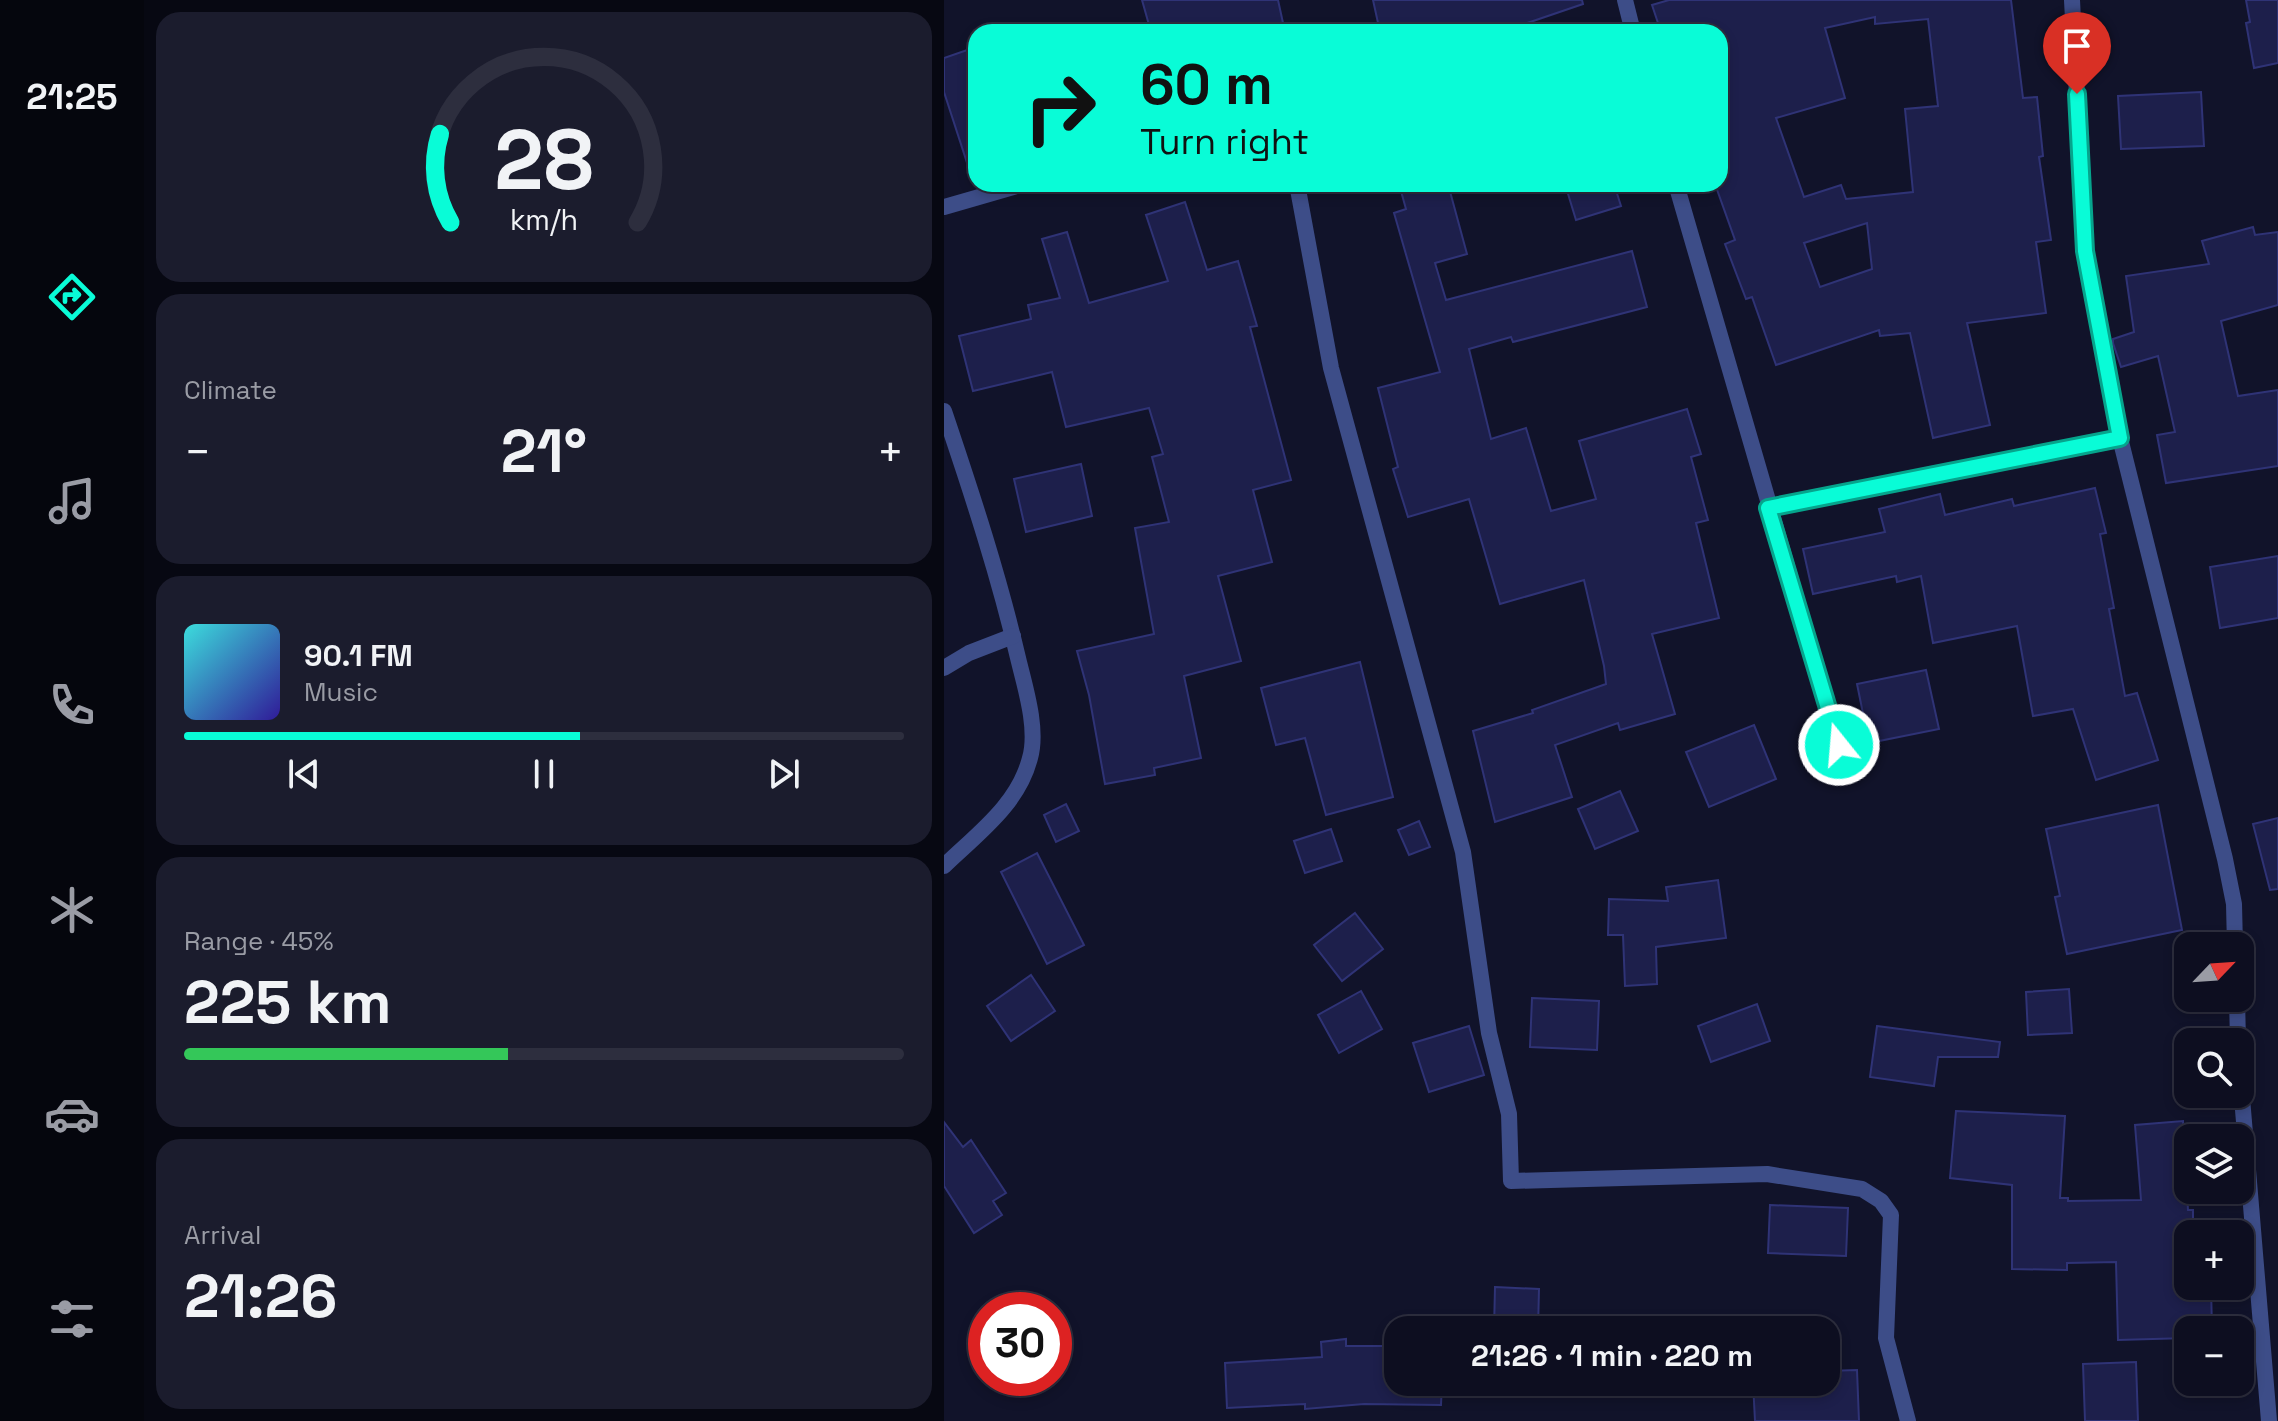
<!DOCTYPE html>
<meta charset="utf-8">
<style>
:root{--surface:#0d0e20;--page:#1b1c2d;--text:#f1f3f6;--muted:#9a9ca5;--line:#2d2e3e;--accent:#09fcd7}
body{margin:0;font-family:"Space Grotesk",sans-serif;background:var(--page);color:var(--text);height:100vh;display:flex;flex-direction:column;font-size:30px;white-space:nowrap}
*{box-sizing:border-box;margin:0}
p{font-size:26px;color:var(--muted)}
.icon{flex:none;width:44px;height:44px;fill:none;stroke:currentColor;stroke-width:2;stroke-linecap:round;stroke-linejoin:round}
.map{position:relative;flex:1;overflow:hidden}
.details{display:flex;flex-direction:column;gap:12px;padding:12px;background:#070812;width:800px}
.details>*{flex:none}
.hud{position:absolute;left:24px;top:24px;width:760px;height:168px;border-radius:24px;box-shadow:0 4px 12px #0003,0 0 0 2px var(--line);background:#09fcd7;color:#111;overflow:hidden}
.needle{width:52px;rotate:65deg}
.controls{position:absolute;left:1230px;top:932px;display:grid;gap:16px}
.controls a{display:grid;place-items:center;width:80px;height:80px;border-radius:16px;background:var(--surface);box-shadow:0 4px 12px #0003,0 0 0 2px var(--line);font-size:40px}
.speed{position:absolute;left:24px;top:1292px;display:flex;gap:16px;font-size:40px;font-weight:700;text-align:center}
.speed>*{display:grid;place-content:center;width:104px;height:104px;border-radius:50%;background:var(--surface);box-shadow:0 4px 12px #0003,0 0 0 2px var(--line);line-height:1}
.speed .limit{border:12px solid #d22;background:#fff;color:#111}
.pin{position:absolute;display:grid;place-items:center;width:68px;height:68px;color:#fff;margin:-82px -34px;border-radius:50% 50% 50% 0;rotate:-45deg;box-shadow:0 0 8px #0007}
.pin .icon{rotate:45deg}
.me{position:absolute;width:88px;margin:-44px;rotate:343deg;stroke-linejoin:round;filter:drop-shadow(0 0 6px #0008)}
.turn{display:flex;align-items:center;gap:28px;height:168px;padding:0 40px;font-size:36px}
.turn .icon{width:104px;height:104px;stroke-width:2.5}
.turn b{display:block;font-size:56px;line-height:68px}
.big{font-size:60px;font-weight:600;line-height:1.1}
.details .widget{flex:1;display:flex;flex-direction:column;justify-content:center;gap:12px;min-width:0;padding:0 28px;border-radius:24px;background:var(--page)}
.details .dial{align-items:center;gap:0}
.dial svg{height:208px;overflow:visible;fill:none;stroke:var(--line);stroke-width:7;stroke-linecap:round;text-anchor:middle}
.dial text{fill:var(--text);stroke:none}
.song{display:flex;align-items:center;gap:24px}
.cover{width:96px;height:96px;border-radius:12px;background:linear-gradient(135deg,hsl(180 70% 55%),hsl(250 70% 35%))}
.played{height:8px;border-radius:4px;background:linear-gradient(90deg,var(--accent) 55%,var(--line) 55%)}
.keys{display:flex;justify-content:space-around;direction:ltr}
.heat{display:flex;justify-content:space-between;align-items:center;font-size:44px;direction:ltr}
.charge{height:12px;border-radius:6px;background:linear-gradient(90deg,#34c759 45%,var(--line) 0)}
.trip{position:absolute;left:440px;top:1316px;width:456px;height:80px;border-radius:24px;background:var(--surface);box-shadow:0 4px 12px #0003,0 0 0 2px var(--line);font-weight:600;line-height:80px;text-align:center}
main{display:flex;flex:1;min-height:0}
.tabs{display:flex;flex-direction:column;width:144px;justify-content:space-around;align-items:center;background:#05060d;color:var(--muted)}
.tabs .icon{width:56px;height:56px}
.tabs .current{color:var(--accent)}
.tabs b{font-size:36px;color:var(--text)}
.map>svg:first-child{display:block}
.building{fill:#1d1f4b;stroke:#2f3376;stroke-width:2;fill-rule:evenodd}
.lines{fill:none;stroke-linecap:round;stroke-linejoin:round}
.minor{stroke:#3d4d88;stroke-width:16}
.route-casing{stroke:#06a48c;stroke-width:20}
.route{stroke:#09fcd7;stroke-width:14}
</style>
<main>
<nav class="tabs">
<b>21:25</b>
<svg class="icon current" aria-label="directions" viewBox="0 0 24 24"><path d="M12 3l9 9-9 9-9-9zM9 14v-3h6M13 9l2 2-2 2"/></svg>
<svg class="icon" aria-label="music" viewBox="0 0 24 24"><path d="M9 18V5l10-2v13"/><circle cx="6" cy="18" r="3"/><circle cx="16" cy="16" r="3"/></svg>
<svg class="icon" aria-label="phone" viewBox="0 0 24 24"><path d="M5 4h4l2 5-3 2q2 4 5 5l2-3 5 2v4C11 20 4 13 5 4z"/></svg>
<svg class="icon" aria-label="climate" viewBox="0 0 24 24"><path d="M12 3v18M4 7l16 10M4 17L20 7"/></svg>
<svg class="icon" aria-label="car" viewBox="0 0 24 24"><path d="M5 17H2v-5l4-1 3-4h7l3 4 3 1v5h-3M9 17h6M6 11h13"/><circle cx="7" cy="17" r="2"/><circle cx="17" cy="17" r="2"/></svg>
<svg class="icon" aria-label="filters" viewBox="0 0 24 24"><path d="M4 7h16M4 17h16"/><circle cx="9" cy="7" r="2"/><circle cx="15" cy="17" r="2"/></svg>
</nav>
<section class="details">
<div class="widget dial"><svg viewBox="0 0 100 80">
<path d="M14 69A42 42 0 1 1 86 69"/>
<path d="M14 69A42 42 0 0 1 10 35" stroke="#09fcd7"/>
<text x="50" y="56" font-size="32" font-weight="700">28</text>
<text x="50" y="72" font-size="11">km/h</text>
</svg></div>
<div class="widget"><p>Climate</p>
<div class="heat"><a>−</a><b class="big">21°</b><a>+</a></div>
</div>
<div class="widget">
<div class="song"><i class="cover"></i><div><b>90.1 FM</b><p>Music</p></div></div>
<div class="played"></div>
<div class="keys"><svg class="icon" aria-label="previous" viewBox="0 0 24 24"><path d="M18 5L8 12l10 7zM5 5v14"/></svg><svg class="icon" aria-label="pause" viewBox="0 0 24 24"><path d="M8 5v14M16 5v14"/></svg><svg class="icon" aria-label="next" viewBox="0 0 24 24"><path d="M6 5l10 7-10 7zM19 5v14"/></svg></div>
</div>
<div class="widget"><p>Range · 45%</p><b class="big">225 km</b><div class="charge"></div></div>
<div class="widget"><p>Arrival</p><b class="big">21:26</b></div>
</section>
<div class="map">
<svg width="1334" height="1421" viewBox="0 0 1334 1421">
<rect width="100%" height="100%" fill="#11132a"/>
<g class="building">
<polygon points="198,0 334,0 341,32 207,32"/>
<polygon points="429,0 638,0 639,4 557,32 436,32"/>
<path d="M 725,0 L 1067,0 L 1079,98 L 1093,97 L 1099,156 L 1095,157 L 1107,240 L 1092,242 L 1102,313 L 1023,323 L 1046,425 L 989,438 L 966,333 L 936,336 L 935,330 L 832,365 L 808,297 L 802,299 L 781,244 L 791,240 L 771,184 L 776,184 L 776,32 L 717,32 L 708,5 ZM 931,17 L 931,24 L 984,19 L 994,106 L 961,109 L 969,192 L 902,199 L 897,185 L 860,197 L 832,118 L 901,98 L 881,28 ZM 923,223 L 928,269 L 876,287 L 860,243 Z"/>
<polygon points="1302,0 1334,0 1334,63 1310,68 1302,23 1306,22"/>
<polygon points="32,47 32,174 27,175 0,92 0,58"/>
<polygon points="1257,92 1260,146 1177,149 1174,96"/>
<polygon points="455,184 504,184 523,254 491,263 502,300 688,251 703,307 569,342 567,337 525,349 547,439 582,428 607,511 652,499 635,441 743,409 757,454 747,457 764,520 752,523 775,618 708,634 731,714 676,730 674,723 611,745 628,797 551,822 529,731 589,713 588,710 662,684 660,666 640,580 556,604 525,499 464,517 449,469 454,467 434,388 496,372 450,213 462,209"/>
<polygon points="621,184 670,184 677,206 632,220"/>
<polygon points="241,202 263,270 294,261 313,326 306,327 347,480 309,490 328,562 274,576 297,661 240,676 257,758 210,768 211,775 161,784 145,695 133,651 210,634 191,528 225,522 208,457 219,454 205,408 122,427 108,372 29,391 15,336 87,319 84,305 116,298 98,239 123,232 145,303 224,281 202,215"/>
<polygon points="1309,227 1311,235 1334,232 1334,305 1277,321 1294,396 1334,390 1334,466 1222,483 1213,435 1231,432 1214,356 1177,367 1169,343 1169,339 1190,332 1182,276 1265,264 1258,241"/>
<polygon points="137,464 148,516 82,532 70,479"/>
<polygon points="1151,488 1162,533 1156,534 1170,608 1165,609 1181,696 1193,693 1214,760 1152,780 1129,709 1089,716 1073,626 989,643 977,576 953,582 952,576 869,594 859,549 941,532 935,509 996,494 1001,515 1068,499 1070,506"/>
<polygon points="1334,556 1334,618 1276,628 1266,567"/>
<polygon points="416,662 449,797 382,815 361,738 332,745 317,688"/>
<polygon points="982,670 995,729 925,743 913,684"/>
<polygon points="810,725 832,779 765,807 742,752"/>
<polygon points="676,791 694,831 651,849 634,809"/>
<polygon points="122,804 135,831 112,842 100,815"/>
<polygon points="1214,805 1238,930 1123,954 1111,897 1116,896 1102,829"/>
<polygon points="1334,818 1334,889 1326,890 1309,824"/>
<polygon points="475,821 486,847 465,855 454,830"/>
<polygon points="387,829 398,861 361,873 350,841"/>
<polygon points="93,853 140,945 103,964 57,872"/>
<polygon points="774,880 782,938 712,947 713,984 681,986 679,935 664,935 665,899 724,901 722,887"/>
<polygon points="411,913 439,949 398,981 370,945"/>
<polygon points="87,975 111,1011 67,1041 43,1006"/>
<polygon points="1125,989 1128,1033 1084,1035 1082,992"/>
<polygon points="417,991 438,1029 395,1053 374,1015"/>
<polygon points="588,998 655,1001 653,1050 586,1047"/>
<polygon points="813,1004 826,1041 767,1062 754,1026"/>
<polygon points="525,1026 540,1075 485,1092 469,1043"/>
<polygon points="933,1026 1056,1042 1054,1057 994,1057 990,1086 926,1077"/>
<polygon points="1012,1111 1121,1116 1116,1198 1124,1198 1124,1201 1197,1200 1191,1125 1239,1121 1244,1210 1249,1210 1249,1234 1244,1234 1244,1286 1267,1286 1268,1330 1244,1330 1244,1338 1174,1340 1172,1262 1123,1263 1123,1270 1068,1269 1068,1185 1006,1178"/>
<polygon points="0,1122 19,1147 27,1140 62,1193 49,1201 58,1215 30,1233 0,1186"/>
<polygon points="826,1205 904,1208 902,1256 824,1253"/>
<polygon points="551,1287 595,1289 594,1330 550,1330"/>
<polygon points="402,1339 402,1346 454,1346 454,1382 498,1382 497,1405 420,1404 361,1409 361,1404 283,1408 281,1363 378,1357 377,1342"/>
<polygon points="1192,1362 1194,1421 1141,1421 1139,1364"/>
<polygon points="913,1370 915,1421 811,1421 809,1382 882,1382 882,1371"/>
</g>
<g class="lines">
<g class="minor">
<polyline points="681,0 689,32"/>
<polyline points="1128,0 1141,251 1176,438 1281,859 1290,904 1291,946"/>
<polyline points="353,184 387,368 519,852 545,1033 565,1114 567,1181 823,1174 918,1189 937,1201 947,1215 942,1338 964,1421"/>
<polyline points="732,184 895,745"/>
<polyline points="0,207 80,184"/>
<path d="M 0,411 C 28,494 55,576 75,662 C 82,690 94,730 86,758 C 74,805 33,834 0,866"/>
<polyline points="824,508 1176,438"/>
<polyline points="0,668 25,653 69,636"/>
<polyline points="1293,998 1294,1042"/>
<polyline points="1296,1074 1325,1421"/>
</g>
</g>
<g class="lines">
<defs>
<polyline id="route" points="895,745 824,508 1176,438 1141,251 1133,94"/>
</defs>
<use href="#route" class="route-casing"/>
<use href="#route" class="route"/>
</g>
</svg>
<div class="controls">
<a><svg class="needle" viewBox="-14 -14 28 28"><path d="M0-13l5 13h-10z" fill="#e53935"/><path d="M0 13l5-13h-10z" fill="#9a9ca5"/></svg></a>
<a><svg class="icon" aria-label="search" viewBox="0 0 24 24"><circle cx="10" cy="10" r="6"/><path d="M15 15l6 6"/></svg></a>
<a><svg class="icon" aria-label="layers" viewBox="0 0 24 24"><path d="M12 4l9 5-9 5-9-5zM3 14l9 5 9-5"/></svg></a>
<a>+</a>
<a>−</a>
</div>
<div class="speed"><div class="limit">30</div></div>
<div class="pin" style="left:1133px;top:94px;background:#d93025"><svg class="icon" aria-label="arrive" viewBox="0 0 24 24"><path d="M6 21V4h12l-3 4 3 4H6"/></svg></div>
<svg class="me" style="left:895px;top:745px" viewBox="-20 -20 40 40"><circle r="17" fill="#09fcd7" stroke="#fff" stroke-width="3"/><path d="M0-11L8 9 0 5-8 9z" fill="#fff"/></svg>
<div class="trip">21:26 · 1 min · 220 m</div>
<div class="hud">
<div class="turn"><svg class="icon" aria-label="right" viewBox="0 0 24 24"><path d="M7 20v-9h11M14 6l5 5-5 5"/></svg><div><b>60 m</b>Turn right</div></div>
</div>
</div>
</main>
